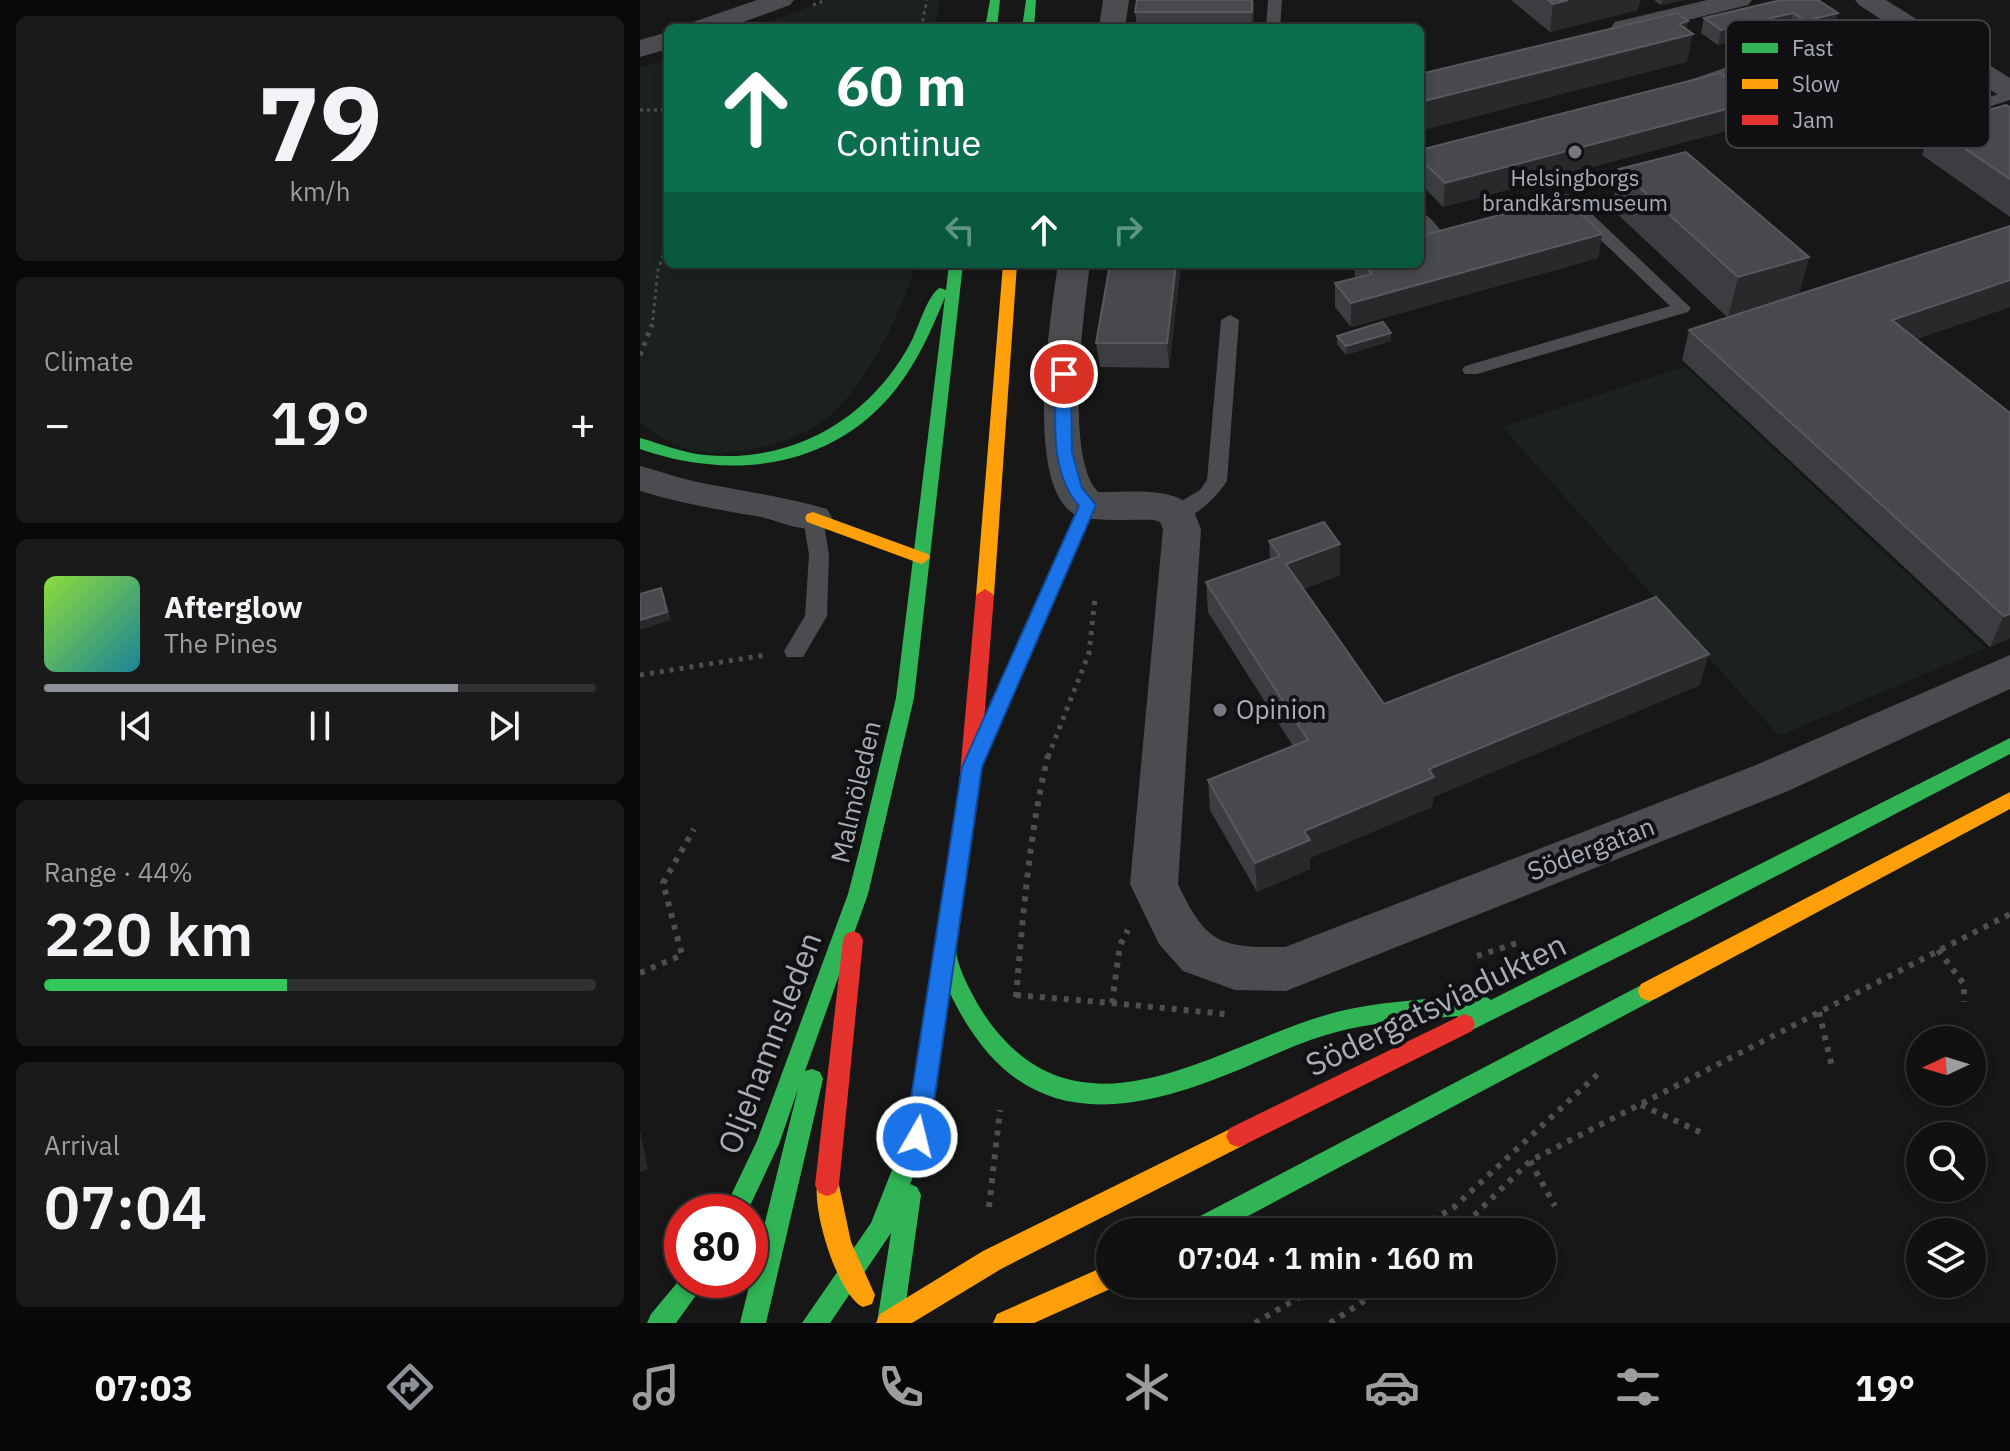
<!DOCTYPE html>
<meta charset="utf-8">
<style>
:root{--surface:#111;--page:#1a1a1a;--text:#f1f3f6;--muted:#9c9d9f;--line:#303131;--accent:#8c9099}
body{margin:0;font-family:"IBM Plex Sans",sans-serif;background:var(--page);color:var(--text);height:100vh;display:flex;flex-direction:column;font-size:30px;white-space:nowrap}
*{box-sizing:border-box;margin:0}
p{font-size:26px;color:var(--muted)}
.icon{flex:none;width:44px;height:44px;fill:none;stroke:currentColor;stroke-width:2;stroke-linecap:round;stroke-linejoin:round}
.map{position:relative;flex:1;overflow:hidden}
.sheet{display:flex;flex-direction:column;gap:16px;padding:16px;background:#090909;width:640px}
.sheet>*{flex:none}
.hud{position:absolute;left:24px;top:24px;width:760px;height:244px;border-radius:12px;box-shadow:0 4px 12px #0003,0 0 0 2px var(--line);background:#0b6e4f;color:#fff;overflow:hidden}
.needle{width:52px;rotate:266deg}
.controls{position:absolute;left:1266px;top:1026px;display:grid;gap:16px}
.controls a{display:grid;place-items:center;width:80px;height:80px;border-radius:50%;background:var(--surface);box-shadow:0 4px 12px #0003,0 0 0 2px var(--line);font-size:40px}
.speed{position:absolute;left:24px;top:1194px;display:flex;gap:16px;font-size:40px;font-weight:700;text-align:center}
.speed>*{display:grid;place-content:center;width:104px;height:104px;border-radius:50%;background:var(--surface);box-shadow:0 4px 12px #0003,0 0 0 2px var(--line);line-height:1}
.speed .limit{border:12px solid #d22;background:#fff;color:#111}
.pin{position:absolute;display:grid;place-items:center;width:68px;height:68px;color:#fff;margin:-34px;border:4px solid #fff;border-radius:50%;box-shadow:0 2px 8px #0007}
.me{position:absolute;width:88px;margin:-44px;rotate:8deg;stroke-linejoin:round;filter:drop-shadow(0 0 6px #0008)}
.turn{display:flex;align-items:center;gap:28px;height:168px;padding:0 40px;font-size:36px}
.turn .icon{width:104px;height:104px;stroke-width:2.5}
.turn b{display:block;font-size:56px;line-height:68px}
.lanes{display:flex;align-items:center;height:76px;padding:0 40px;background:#0003;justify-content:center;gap:40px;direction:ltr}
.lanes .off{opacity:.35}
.big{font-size:60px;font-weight:600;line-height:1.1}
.sheet .widget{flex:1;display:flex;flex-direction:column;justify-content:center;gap:12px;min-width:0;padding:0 28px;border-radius:12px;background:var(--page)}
.sheet .dial{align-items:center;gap:0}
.dial b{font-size:104px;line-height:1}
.song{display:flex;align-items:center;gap:24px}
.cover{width:96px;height:96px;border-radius:12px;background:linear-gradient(135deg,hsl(90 70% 55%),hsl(190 70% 35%))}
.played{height:8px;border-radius:4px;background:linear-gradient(90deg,var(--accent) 75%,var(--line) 75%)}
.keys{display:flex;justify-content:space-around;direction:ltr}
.heat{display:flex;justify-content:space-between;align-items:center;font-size:44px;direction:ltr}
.charge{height:12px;border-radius:6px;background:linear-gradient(90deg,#34c759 44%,var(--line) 0)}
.trip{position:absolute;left:456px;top:1218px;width:460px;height:80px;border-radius:40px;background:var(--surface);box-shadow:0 4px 12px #0003,0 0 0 2px var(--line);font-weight:600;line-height:80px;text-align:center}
.tab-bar{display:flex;height:128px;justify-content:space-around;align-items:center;background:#070707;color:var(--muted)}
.tab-bar .icon{width:56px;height:56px}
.tab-bar .current{color:var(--accent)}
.tab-bar b{font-size:36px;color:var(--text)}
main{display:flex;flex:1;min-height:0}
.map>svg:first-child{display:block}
.green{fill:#1b211c}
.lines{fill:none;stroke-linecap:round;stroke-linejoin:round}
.path-far2{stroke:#4d4e52;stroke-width:3;stroke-dasharray:3 4;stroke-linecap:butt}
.path-far1{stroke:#4d4e52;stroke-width:5;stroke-dasharray:4 6;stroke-linecap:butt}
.path{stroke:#4d4e52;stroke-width:6;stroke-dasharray:5 7;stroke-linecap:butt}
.lane{fill:#4b4c50;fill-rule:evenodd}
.street{fill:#4b4c50;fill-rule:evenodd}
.fast{fill:#30b455;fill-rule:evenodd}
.slow{fill:#ff9f0a;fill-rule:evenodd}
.jam{fill:#e5322d;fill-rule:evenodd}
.wall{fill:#3c3d40}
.shaded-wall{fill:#28292a}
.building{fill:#48494d;stroke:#57595e;stroke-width:2}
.route{fill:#1a73e8;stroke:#114b97;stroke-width:2}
.poi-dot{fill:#757880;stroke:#111113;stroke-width:3}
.labels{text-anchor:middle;stroke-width:8;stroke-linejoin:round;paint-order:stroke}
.far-poi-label{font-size:22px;fill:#a8adb8;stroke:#111113}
.poi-label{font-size:26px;fill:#a8adb8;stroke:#111113;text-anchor:start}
.street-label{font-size:26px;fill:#a8adb8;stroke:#111113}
.near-street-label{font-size:32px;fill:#a8adb8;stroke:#111113}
.key{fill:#111113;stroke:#3e4045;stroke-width:2}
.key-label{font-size:22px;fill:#a8adb8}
</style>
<main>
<section class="sheet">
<div class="widget dial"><b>79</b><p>km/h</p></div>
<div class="widget"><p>Climate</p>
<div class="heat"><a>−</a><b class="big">19°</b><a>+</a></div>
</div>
<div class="widget">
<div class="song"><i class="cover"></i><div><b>Afterglow</b><p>The Pines</p></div></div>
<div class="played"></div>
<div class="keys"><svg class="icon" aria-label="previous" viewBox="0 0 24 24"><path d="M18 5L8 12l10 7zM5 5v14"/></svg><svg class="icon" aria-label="pause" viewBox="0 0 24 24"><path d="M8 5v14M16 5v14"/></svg><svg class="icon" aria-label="next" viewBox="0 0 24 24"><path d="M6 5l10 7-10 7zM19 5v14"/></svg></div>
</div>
<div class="widget"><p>Range · 44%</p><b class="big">220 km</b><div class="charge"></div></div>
<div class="widget"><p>Arrival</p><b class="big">07:04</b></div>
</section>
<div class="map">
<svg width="1370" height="1323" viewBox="0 0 1370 1323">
<rect width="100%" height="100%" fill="#171717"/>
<g class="green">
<polygon points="189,0 300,0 295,28 112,28"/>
<path d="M 28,58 L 28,264 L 275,264 C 264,309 230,376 197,409 C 162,444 82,465 36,445 C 23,440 10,431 0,422 L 0,68 Z"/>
<polygon points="1045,366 1346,648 1139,736 862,427"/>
</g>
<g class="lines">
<g class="path-far2">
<polyline points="173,5 186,0"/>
<polyline points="281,28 287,0"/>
<polyline points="0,110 28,110"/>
<polyline points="12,327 18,270 28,242"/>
</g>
<g class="path-far1">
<polyline points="0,355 12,325"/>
<polyline points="0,675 126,655"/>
<polyline points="408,757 449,653 455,598"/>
</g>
<g class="path">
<polyline points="1298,950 1324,984 1324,1002"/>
<polyline points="837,956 880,942"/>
<polyline points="0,973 42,955 23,883 54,829"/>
<polyline points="376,995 472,1003 480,945 488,930"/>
<path d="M 376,997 C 383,916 389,834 408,755"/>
<polyline points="472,1003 585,1014"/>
<polyline points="1179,1012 1192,1067"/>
<polyline points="1001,1105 1060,1132"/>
<polyline points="890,1161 915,1206"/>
<polyline points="349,1207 360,1110"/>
<polyline points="771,1232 813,1208 959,1073"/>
<polyline points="817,1232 890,1161 1370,914"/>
<polyline points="615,1323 682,1284"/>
<polyline points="690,1323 750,1284"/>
</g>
<g class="lane">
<polygon points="628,0 642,0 640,28 626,28"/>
<path d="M 1144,53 C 1213,52 1225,103 1279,110 C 1311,114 1340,98 1370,91 L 1370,100 C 1315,118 1276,131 1224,96 C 1208,85 1193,69 1173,63 C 1134,53 1091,76 1054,85 L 1047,81 L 1093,65 Z"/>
<polygon points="927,194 933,196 1051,308 1048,312 837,374 825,374 822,370 825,366 1030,306 924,205 900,211 892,206 894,203"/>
<path d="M 780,212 C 790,215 797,226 803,234 L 801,237 L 789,237 L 780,227 Z"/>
<path d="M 590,315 L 599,320 L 587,481 C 576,498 550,525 528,519 L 525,514 L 528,509 L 560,490 L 567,480 L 581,320 Z"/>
<polygon points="173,511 183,518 189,555 187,616 163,657 147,657 144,651 165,616 169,555 163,518"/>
</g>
<g class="street">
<polygon points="117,0 154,0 150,5 87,28 49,28 53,22"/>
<polygon points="463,0 489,0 485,28 459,28"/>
<polygon points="1067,0 1112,0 1108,5 984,36 975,34 971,28 975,22"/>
<polygon points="1215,0 1246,0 1370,78 1370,98 1360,96 1219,5"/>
<polygon points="28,32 28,49 0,57 0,40"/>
<path d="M 418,264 L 450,264 C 444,312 424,457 458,492 C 483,493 529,486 549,505 C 555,511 558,522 561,529 L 538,884 C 566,944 581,948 645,947 L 1116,765 L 1370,655 L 1370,689 L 1148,791 L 646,991 L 595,990 L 543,971 L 519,944 L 490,884 L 523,529 L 520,522 L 514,520 C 495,519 450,523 434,514 C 383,482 411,315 418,264 Z"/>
<path d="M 0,466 C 20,471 41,479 62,483 C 104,491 145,497 187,509 L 192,518 L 187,527 C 164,534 143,522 121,517 C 79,510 40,503 0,491 Z"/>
</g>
<g class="fast">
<polygon points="350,0 360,0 357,28 345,28"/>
<polygon points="386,0 396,0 394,28 382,28"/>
<path d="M 309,264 L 323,264 L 274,698 L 228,894 L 165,1071 L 172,1069 L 180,1072 L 183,1079 L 126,1323 L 100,1323 L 158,1089 L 139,1144 L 107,1212 L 83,1212 L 117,1141 L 208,894 L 221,844 L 256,698 L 305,297 C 292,329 278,361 256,389 C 193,469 91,481 0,449 L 0,438 C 22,444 42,453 65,455 C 153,464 232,418 272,340 C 278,328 289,292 300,288 L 306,290 Z"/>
<polygon points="448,499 456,505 355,736 353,741 339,741 337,736 440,505"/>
<path d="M 1370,738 L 1370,754 L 1054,919 L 824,1034 L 816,1031 L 813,1024 L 818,1016 C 774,1020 728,1022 686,1035 C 649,1046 614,1065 578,1078 C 457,1125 368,1117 309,991 L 289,1137 L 270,1184 L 277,1187 L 281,1195 L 263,1323 L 237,1323 L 251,1233 L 190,1323 L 162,1323 L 231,1223 L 265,1137 L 322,780 L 329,777 L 336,780 L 339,785 C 334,821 328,857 323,893 C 321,910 316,929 316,947 C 315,968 341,1012 354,1028 C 446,1145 578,1046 686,1015 C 737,1000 790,1000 842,994 L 851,1000 Z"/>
<polygon points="1009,981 1017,984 1020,991 1017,998 578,1232 542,1232 545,1224"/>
<polygon points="42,1277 42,1280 67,1280 36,1323 7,1323 11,1314"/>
</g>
<g class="slow">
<polygon points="363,264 377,264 354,595 345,601 336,595"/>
<polygon points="173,512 288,554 290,558 282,564 276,562 167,522 165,518 167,514"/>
<polygon points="1370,792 1370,809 1017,998 1009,1001 1001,998 998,991 1001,984"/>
<polygon points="598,1125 606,1128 610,1136 606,1144 361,1269 272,1323 236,1323 240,1314 343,1251"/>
<path d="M 187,1174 L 195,1177 L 199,1185 L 211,1242 L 235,1295 L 232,1304 L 223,1307 C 198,1297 168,1201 179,1177 Z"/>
<polygon points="470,1264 470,1284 479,1285 394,1323 353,1323 357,1314"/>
</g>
<g class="jam">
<polygon points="345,589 354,595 339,785 336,790 329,793 322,790 319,785 336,595"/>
<polygon points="213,931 220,934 223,940 199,1185 195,1193 187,1196 179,1193 175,1185 203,940 206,934"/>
<polygon points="824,1014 832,1017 835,1024 832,1031 606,1144 598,1147 590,1144 586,1136 590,1128"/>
</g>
</g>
<g class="wall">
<polygon points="614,0 613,28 497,28 495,12"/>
<polygon points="871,0 1000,0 998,10 910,32"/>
<polygon points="1014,0 1043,0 1021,5"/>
<polygon points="1141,0 1194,28 1161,36 1150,28 1078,45 1061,33 1064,18"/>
<polygon points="1370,107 1370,217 1282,155 1291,126"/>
<polygon points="1112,124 803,207 780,183 780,150"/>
<polygon points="979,169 1169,257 1159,294 1370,226 1370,307 1276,339 1370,413 1370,638 1350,647 1042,360 1049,330 1087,317 972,209"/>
<polygon points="962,234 958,258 711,327 695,307 695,283 715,278 714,264 780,264"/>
<polygon points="541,264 529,368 460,367 456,343"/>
<polygon points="697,336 751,341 706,355 697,344"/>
<polygon points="629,541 700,575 663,589 744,704 1060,685 793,797 792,807 670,858 670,869 617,892 570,810 568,780 653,746 568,612 566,582 630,559"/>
</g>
<g class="shaded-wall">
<polygon points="612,0 614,0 612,28"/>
<polygon points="928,0 1000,0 998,10 910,32 913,4"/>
<polygon points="1022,0 1043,0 1021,5"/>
<polygon points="1153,13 1150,28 1078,45 1081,30"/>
<polygon points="1198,13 1194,28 1161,36 1165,21"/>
<polygon points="1048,21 1046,35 1053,34 1047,62 780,131 780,102"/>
<polygon points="1117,101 1112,124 803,207 805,183"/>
<polygon points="962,234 958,258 711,327 711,303"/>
<polygon points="1169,257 1158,298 1088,318 1098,277"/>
<polygon points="536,264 541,264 529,368 527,343"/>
<polygon points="1370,280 1370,307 1242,351 1252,320"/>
<polygon points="751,333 751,341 706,355 706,346"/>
<polygon points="700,544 700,575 647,595 646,564"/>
<polygon points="21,588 25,596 31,620 0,630 0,620"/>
<polygon points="1370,614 1370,638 1350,647 1364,616"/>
<polygon points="1069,654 1060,685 793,797 792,807 670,858 670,869 617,892 615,863 664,831 789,769"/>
<polygon points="0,1130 8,1169 0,1172"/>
</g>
<g class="building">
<polygon points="497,0 612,0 612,12 495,12"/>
<polygon points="908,0 928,0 913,4"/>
<polygon points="1141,0 1178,0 1198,13 1165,21 1153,13 1081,30 1064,18"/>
<polygon points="1037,13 1048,21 1039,24 1053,34 780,102 780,74"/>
<polygon points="1080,73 1117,101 805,183 780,159 780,150"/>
<polygon points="1366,105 1370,107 1370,179 1291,126"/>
<polygon points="1046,152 1169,257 1098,277 979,169"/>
<polygon points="924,198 962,234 711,303 695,283 732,274 723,264 780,264 780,236"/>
<polygon points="1370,226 1370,280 1252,320 1370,413 1370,614 1364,616 1049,330"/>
<polygon points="470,264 536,264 527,343 456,343"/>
<polygon points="743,322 751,333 706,346 697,336"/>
<polygon points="684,522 700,544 646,564 744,704 1016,597 1069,654 789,769 794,777 664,831 670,840 615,863 568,780 668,740 566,582 640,556 629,541"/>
<polygon points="21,588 27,612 0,620 0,594"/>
</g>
<path class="route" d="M 424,369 L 431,374 L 432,452 L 442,488 L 456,505 L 342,767 L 289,1137 L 285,1145 L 277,1148 L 269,1145 L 265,1137 L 322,767 L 439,506 C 408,470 416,418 416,374 Z"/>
<g class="poi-dot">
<circle cx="935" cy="152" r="8"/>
<circle cx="580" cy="710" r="8"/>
</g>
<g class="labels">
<g class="far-poi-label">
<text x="935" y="186">Helsingborgs<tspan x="935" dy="25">brandkårsmuseum</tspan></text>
</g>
<g class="poi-label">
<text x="596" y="719">Opinion</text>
</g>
<g class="street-label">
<text transform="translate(216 792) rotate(-77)" y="9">Malmöleden</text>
<text transform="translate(951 849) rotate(-21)" y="9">Södergatan</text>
</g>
<g class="near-street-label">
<text transform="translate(796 1005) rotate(-26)" y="11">Södergatsviadukten</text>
<text transform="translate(130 1043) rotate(-69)" y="11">Oljehamnsleden</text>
</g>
</g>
<rect x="1086" y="20" width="264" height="128" rx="12" class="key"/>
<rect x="1102" y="43" width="36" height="10" fill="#30b455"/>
<rect x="1102" y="79" width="36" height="10" fill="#ff9f0a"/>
<rect x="1102" y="115" width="36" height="10" fill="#e5322d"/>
<g class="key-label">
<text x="1152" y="56">Fast</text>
<text x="1152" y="92">Slow</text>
<text x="1152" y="128">Jam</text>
</g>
</svg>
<div class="controls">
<a><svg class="needle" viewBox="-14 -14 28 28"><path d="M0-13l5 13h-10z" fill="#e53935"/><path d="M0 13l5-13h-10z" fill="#9c9d9f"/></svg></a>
<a><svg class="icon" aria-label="search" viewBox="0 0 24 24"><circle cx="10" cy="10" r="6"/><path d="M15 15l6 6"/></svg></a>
<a><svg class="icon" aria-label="layers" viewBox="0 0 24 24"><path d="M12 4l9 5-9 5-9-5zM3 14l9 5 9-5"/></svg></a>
</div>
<div class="speed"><div class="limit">80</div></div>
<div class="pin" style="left:424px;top:374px;background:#d93025"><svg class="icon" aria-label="arrive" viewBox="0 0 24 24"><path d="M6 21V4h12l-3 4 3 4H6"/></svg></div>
<svg class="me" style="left:277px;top:1137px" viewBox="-20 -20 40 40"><circle r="17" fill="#1a73e8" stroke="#fff" stroke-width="3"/><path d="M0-11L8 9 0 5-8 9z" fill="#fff"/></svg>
<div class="trip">07:04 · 1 min · 160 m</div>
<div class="hud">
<div class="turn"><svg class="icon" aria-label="ahead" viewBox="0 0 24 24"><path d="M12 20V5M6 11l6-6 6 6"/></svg><div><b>60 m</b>Continue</div></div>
<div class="lanes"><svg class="icon off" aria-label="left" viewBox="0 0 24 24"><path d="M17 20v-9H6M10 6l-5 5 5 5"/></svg><svg class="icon" aria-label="ahead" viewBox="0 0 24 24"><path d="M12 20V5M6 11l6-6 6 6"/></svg><svg class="icon off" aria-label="right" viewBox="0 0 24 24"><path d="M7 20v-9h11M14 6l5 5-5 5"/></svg></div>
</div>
</div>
</main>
<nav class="tab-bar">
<b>07:03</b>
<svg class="icon current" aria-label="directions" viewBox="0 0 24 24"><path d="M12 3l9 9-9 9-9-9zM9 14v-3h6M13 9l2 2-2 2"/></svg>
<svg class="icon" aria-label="music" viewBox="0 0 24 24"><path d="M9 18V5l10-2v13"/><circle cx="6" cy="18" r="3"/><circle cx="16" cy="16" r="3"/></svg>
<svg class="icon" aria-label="phone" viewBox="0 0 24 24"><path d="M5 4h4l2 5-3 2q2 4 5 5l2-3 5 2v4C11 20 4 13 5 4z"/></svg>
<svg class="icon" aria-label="climate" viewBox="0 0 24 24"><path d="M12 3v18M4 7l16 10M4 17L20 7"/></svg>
<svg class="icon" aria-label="car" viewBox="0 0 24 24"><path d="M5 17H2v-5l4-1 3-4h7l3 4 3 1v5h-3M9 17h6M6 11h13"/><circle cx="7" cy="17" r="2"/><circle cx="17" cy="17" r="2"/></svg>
<svg class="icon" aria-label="filters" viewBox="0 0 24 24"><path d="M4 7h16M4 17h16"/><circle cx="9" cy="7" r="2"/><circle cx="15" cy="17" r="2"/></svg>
<b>19°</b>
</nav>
